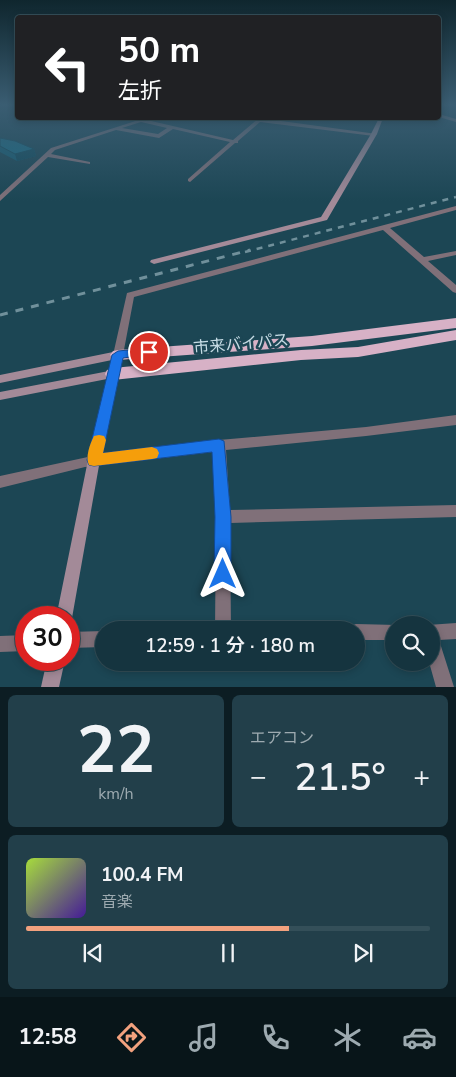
<!DOCTYPE html>
<html lang="ja">
<meta charset="utf-8">
<style>
:root{--surface:#15343f;--page:#223f4a;--text:#f1f3f6;--muted:#9daab0;--line:#344f59;--accent:#f2a17e}
body{margin:0;font-family:"Nunito Sans","Noto Sans JP",sans-serif;background:var(--page);color:var(--text);height:100vh;display:flex;flex-direction:column;font-size:19px;white-space:nowrap}
*{box-sizing:border-box;margin:0}
p{font-size:16px;color:var(--muted)}
.icon{flex:none;width:28px;height:28px;fill:none;stroke:currentColor;stroke-width:2;stroke-linecap:round;stroke-linejoin:round}
.map{position:relative;height:687px;overflow:hidden}
.sheet{display:flex;flex-direction:column;gap:8px;padding:8px;background:#0c1d23;flex:1}
.sheet>*{flex:none}
.top-card{position:absolute;left:15px;top:15px;width:426px;height:105px;border-radius:5px;box-shadow:0 2px 8px #0003,0 0 0 1px var(--line);background:#202124;color:#fff;overflow:hidden}
.buttons{position:absolute;left:385px;top:616px;display:grid;gap:10px}
.buttons a{display:grid;place-items:center;width:55px;height:55px;border-radius:50%;background:var(--surface);box-shadow:0 2px 8px #0003,0 0 0 1px var(--line);font-size:25px}
.speed{position:absolute;left:15px;top:606px;display:flex;gap:10px;font-size:25px;font-weight:700;text-align:center}
.speed>*{display:grid;place-content:center;width:65px;height:65px;border-radius:50%;background:var(--surface);box-shadow:0 2px 8px #0003,0 0 0 1px var(--line);line-height:1}
.speed .limit{border:8px solid #d22;background:#fff;color:#111}
.pin{position:absolute;display:grid;place-items:center;width:42px;height:42px;color:#fff;margin:-21px;border:2px solid #fff;border-radius:50%;box-shadow:0 1px 5px #0007}
.me{position:absolute;width:55px;margin:-28px;rotate:0deg;stroke-linejoin:round;filter:drop-shadow(0 0 4px #0008)}
.turn{display:flex;align-items:center;gap:18px;height:105px;padding:0 20px;font-size:22px}
.turn .icon{width:65px;height:65px;stroke-width:2.5}
.turn b{display:block;font-size:35px;line-height:42px}
.big{font-size:38px;font-weight:600;line-height:1.1}
.sheet .card{flex:1;display:flex;flex-direction:column;justify-content:center;gap:8px;min-width:0;padding:0 18px;border-radius:8px;background:var(--page)}
.sheet .dial{align-items:center;gap:0}
.dial b{font-size:65px;line-height:1}
.song{display:flex;align-items:center;gap:15px}
.cover{width:60px;height:60px;border-radius:8px;background:linear-gradient(135deg,hsl(80 70% 55%),hsl(260 70% 35%))}
.played{height:5px;border-radius:2px;background:linear-gradient(90deg,var(--accent) 65%,var(--line) 65%)}
.keys{display:flex;justify-content:space-around;direction:ltr}
.heat{display:flex;justify-content:space-between;align-items:center;font-size:28px;direction:ltr}
.sheet .tiles{flex:1;display:grid;gap:8px;grid-template-columns:1fr 1fr}
.card:last-child{grid-column:span 2}
.trip{position:absolute;left:95px;top:621px;width:270px;height:50px;border-radius:25px;background:var(--surface);box-shadow:0 2px 8px #0003,0 0 0 1px var(--line);font-weight:600;line-height:50px;text-align:center}
.dock{display:flex;height:80px;justify-content:space-around;align-items:center;background:#081519;color:var(--muted)}
.dock .icon{width:35px;height:35px}
.dock .selected{color:var(--accent)}
.dock b{font-size:22px;color:var(--text)}
.map>svg:first-child{display:block}
.lines{fill:none;stroke-linecap:round;stroke-linejoin:round}
.street{fill:#807079;fill-rule:evenodd}
.secondary{fill:#a38a98;fill-rule:evenodd}
.highway{fill:#d7b1c6;fill-rule:evenodd}
.rail-far1{stroke:#70909b;stroke-width:2.5;stroke-dasharray:6 6;stroke-linecap:butt}
.rail{stroke:#70909b;stroke-width:3;stroke-dasharray:8 8;stroke-linecap:butt}
.wall{fill:#165b71}
.shaded-wall{fill:#124a5c}
.building{fill:#196a83;stroke:#124a5c}
.route{fill:#1a73e8;stroke:#114b97}
.slow{fill:#f59e0b}
.labels{text-anchor:middle;stroke-width:5;stroke-linejoin:round;paint-order:stroke}
.street-label{font-size:16px;fill:#c5dbe4;stroke:#1c4654}
</style>
<div class="map">
<svg width="456" height="687" viewBox="0 0 456 687">
<rect width="100%" height="100%" fill="#1c4654"/>
<g class="lines">
<g class="street">
<polygon points="439,114 456,119 456,122 439,117"/>
<path d="M 145,118 L 150,118 L 147,120 L 233,140 L 259,118 L 377,134 L 374,136 L 260,122 L 238,141 L 238,143 L 235,143 L 190,182 L 188,181 L 188,179 L 230,142 L 173,129 L 159,138 L 116,130 L 55,150 L 51,154 L 90,162 L 90,164 L 48,157 L 0,201 L 0,195 L 51,148 ZM 141,122 L 167,128 L 158,134 L 122,128 Z"/>
<polygon points="456,206 456,210 390,228 424,257 456,251 456,255 428,261 456,285 456,293 453,292 383,230 134,297 123,355 118,359 113,355 127,293"/>
<polygon points="456,415 456,425 366,436 226,450 230,510 456,505 456,517 230,523 231,630 215,630 216,517 213,452 85,467 0,488 0,476 97,455 219,440 366,427"/>
<polygon points="456,623 456,639 439,640 454,687 436,687 429,662 431,662 431,625 428,625"/>
<polygon points="356,624 397,625 394,625 394,640 356,640 356,630 349,630 350,626"/>
<polygon points="104,631 104,647 69,648 69,632"/>
<polygon points="26,635 26,651 0,652 0,636"/>
</g>
<g class="secondary">
<polygon points="379,118 383,118 377,134 327,220 154,264 150,262 151,260 321,217 371,134"/>
<polygon points="118,351 123,355 100,460 72,618 69,624 69,618 56,618 88,460 107,379 0,400 0,392 109,371 112,360 0,383 0,375"/>
<polygon points="47,660 65,660 59,687 41,687"/>
</g>
<g class="highway">
<polygon points="456,318 456,328 312,346 118,360 113,359 110,355 113,351 118,350 312,336"/>
<polygon points="456,330 456,340 358,357 301,360 113,380 107,378 105,374 107,370 113,368 301,350 358,347"/>
</g>
<polyline class="rail-far1" points="245,252 456,197"/>
<polyline class="rail" points="0,315 250,250"/>
</g>
<polygon class="wall" points="0,138 34,149 36,156 17,161 0,152"/>
<polygon class="shaded-wall" points="34,149 36,156 17,161 15,154"/>
<polygon class="building" points="0,138 15,141 34,149 15,154 0,146"/>
<linearGradient id="sky" x2="0" y2="1"><stop stop-color="#0f262e"/><stop offset="0.52" stop-color="#3a5d72"/><stop offset="1" stop-color="#3a5d72" stop-opacity="0"/></linearGradient>
<rect width="456" height="201" fill="url(#sky)"/>
<polygon class="route" points="149,348 155,352 153,354 123,358 103,453 219,439 224,441 231,517 231,574 229,580 223,582 217,580 214,574 215,517 212,452 94,466 89,465 87,460 112,355 118,351"/>
<path class="slow" d="M 99,435 L 104,436 L 106,440 L 103,453 L 152,447 L 157,449 L 159,453 L 157,458 L 152,459 L 94,466 L 89,465 C 85,457 90,444 94,436 Z"/>
<g class="labels">
<g class="street-label">
<text transform="translate(241 343) rotate(-5)" y="6">市来バイパス</text>
</g>
</g>
</svg>
<div class="buttons">
<a><svg class="icon" aria-label="search" viewBox="0 0 24 24"><circle cx="10" cy="10" r="6"/><path d="M15 15l6 6"/></svg></a>
</div>
<div class="speed"><div class="limit">30</div></div>
<div class="pin" style="left:149px;top:352px;background:#d93025"><svg class="icon" aria-label="arrive" viewBox="0 0 24 24"><path d="M6 21V4h12l-3 4 3 4H6"/></svg></div>
<svg class="me" style="left:223px;top:574px" viewBox="-20 -20 40 40"><path d="M0-17L14 15 0 8-14 15z" fill="#1a73e8" stroke="#fff" stroke-width="4"/></svg>
<div class="trip">12:59 · 1 分 · 180 m</div>
<div class="top-card">
<div class="turn"><svg class="icon" aria-label="left" viewBox="0 0 24 24"><path d="M17 20v-9H6M10 6l-5 5 5 5"/></svg><div><b>50 m</b>左折</div></div>
</div>
</div>
<section class="sheet">
<div class="tiles">
<div class="card dial"><b>22</b><p>km/h</p></div>
<div class="card"><p>エアコン</p>
<div class="heat"><a>−</a><b class="big">21.5°</b><a>+</a></div>
</div>
<div class="card">
<div class="song"><i class="cover"></i><div><b>100.4 FM</b><p>音楽</p></div></div>
<div class="played"></div>
<div class="keys"><svg class="icon" aria-label="previous" viewBox="0 0 24 24"><path d="M18 5L8 12l10 7zM5 5v14"/></svg><svg class="icon" aria-label="pause" viewBox="0 0 24 24"><path d="M8 5v14M16 5v14"/></svg><svg class="icon" aria-label="next" viewBox="0 0 24 24"><path d="M6 5l10 7-10 7zM19 5v14"/></svg></div>
</div>
</div>
</section>
<nav class="dock">
<b>12:58</b>
<svg class="icon selected" aria-label="directions" viewBox="0 0 24 24"><path d="M12 3l9 9-9 9-9-9zM9 14v-3h6M13 9l2 2-2 2"/></svg>
<svg class="icon" aria-label="music" viewBox="0 0 24 24"><path d="M9 18V5l10-2v13"/><circle cx="6" cy="18" r="3"/><circle cx="16" cy="16" r="3"/></svg>
<svg class="icon" aria-label="phone" viewBox="0 0 24 24"><path d="M5 4h4l2 5-3 2q2 4 5 5l2-3 5 2v4C11 20 4 13 5 4z"/></svg>
<svg class="icon" aria-label="climate" viewBox="0 0 24 24"><path d="M12 3v18M4 7l16 10M4 17L20 7"/></svg>
<svg class="icon" aria-label="car" viewBox="0 0 24 24"><path d="M5 17H2v-5l4-1 3-4h7l3 4 3 1v5h-3M9 17h6M6 11h13"/><circle cx="7" cy="17" r="2"/><circle cx="17" cy="17" r="2"/></svg>
</nav>
